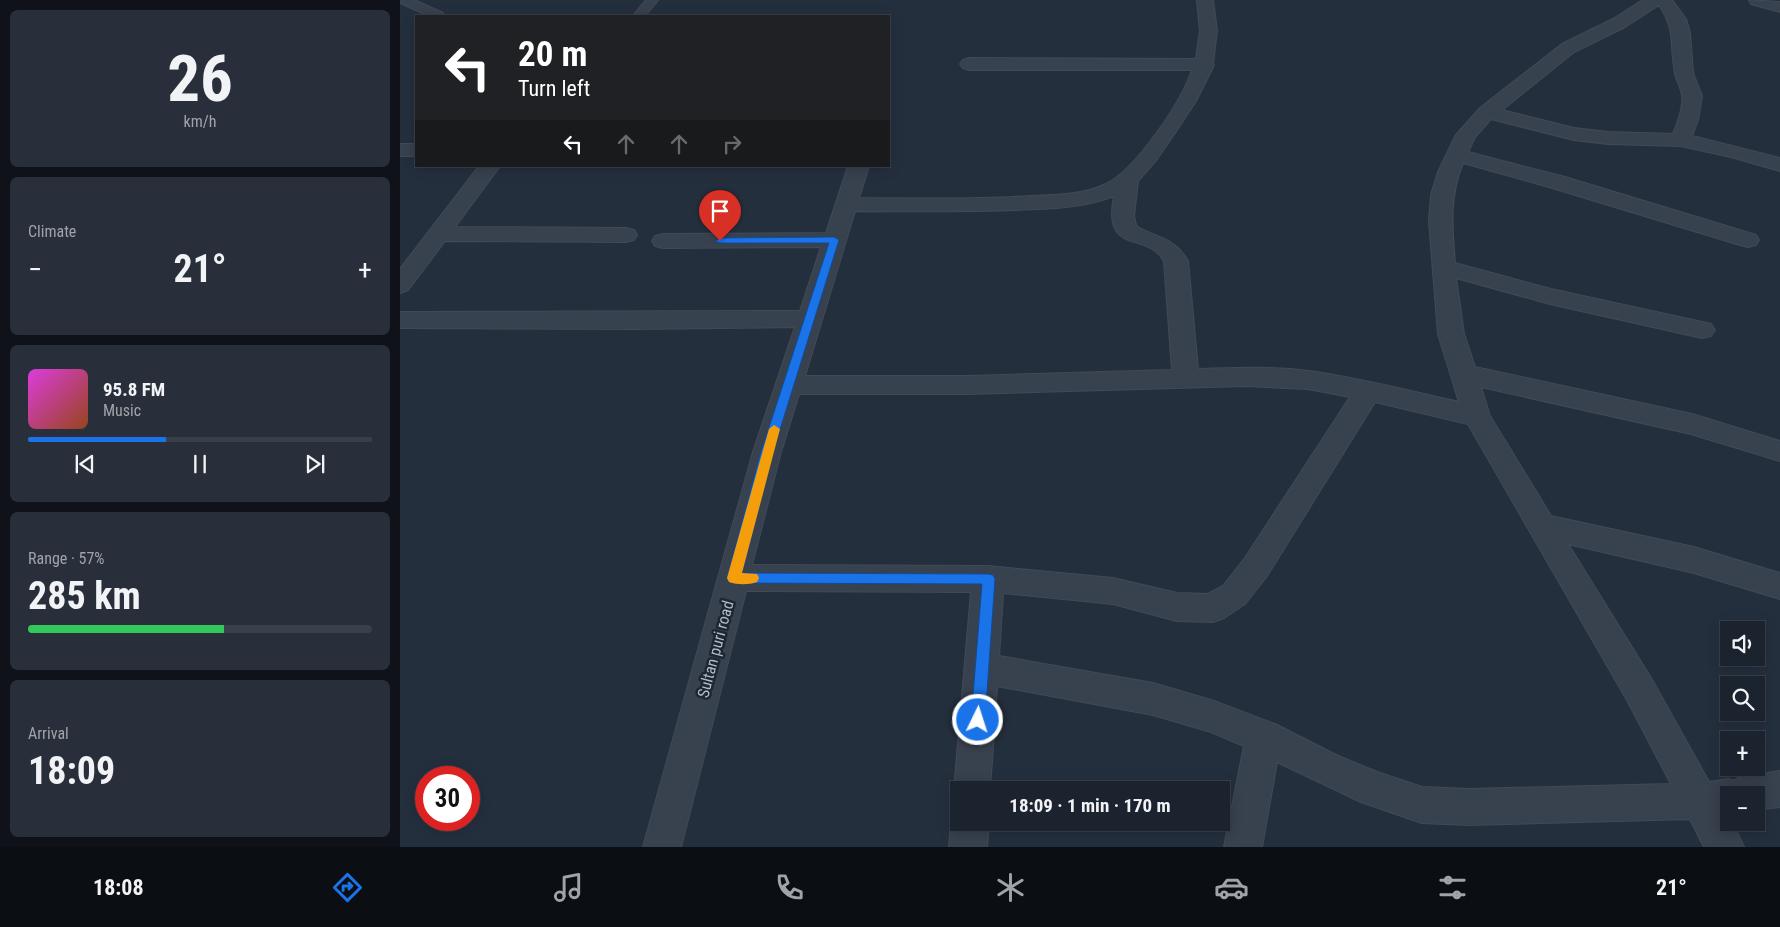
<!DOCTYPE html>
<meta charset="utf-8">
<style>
:root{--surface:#1b232e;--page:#282f3a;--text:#f1f3f6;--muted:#a0a4aa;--line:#39404a;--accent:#1a73e8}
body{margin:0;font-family:"Roboto Condensed",sans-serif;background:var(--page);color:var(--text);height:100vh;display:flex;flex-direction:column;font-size:19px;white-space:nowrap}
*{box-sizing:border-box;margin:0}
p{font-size:16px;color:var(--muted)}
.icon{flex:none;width:28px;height:28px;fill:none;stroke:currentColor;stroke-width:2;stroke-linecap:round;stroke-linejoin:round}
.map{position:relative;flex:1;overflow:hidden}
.panel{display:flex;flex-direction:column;gap:10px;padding:10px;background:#0f1319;width:400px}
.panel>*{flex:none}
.top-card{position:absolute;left:15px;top:15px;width:475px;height:152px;border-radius:0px;box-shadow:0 2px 12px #0003,0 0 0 1px var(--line);background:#202124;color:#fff;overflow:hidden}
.buttons{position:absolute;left:1320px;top:621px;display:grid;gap:10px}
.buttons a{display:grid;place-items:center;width:45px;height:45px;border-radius:0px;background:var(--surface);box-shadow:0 2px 12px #0003,0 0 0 1px var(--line);font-size:25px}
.speed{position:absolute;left:15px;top:766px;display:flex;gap:10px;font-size:25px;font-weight:700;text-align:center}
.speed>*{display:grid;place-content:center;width:65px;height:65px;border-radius:50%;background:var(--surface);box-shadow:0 2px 12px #0003,0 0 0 1px var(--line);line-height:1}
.speed .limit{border:8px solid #d22;background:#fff;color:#111}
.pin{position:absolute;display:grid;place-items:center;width:42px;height:42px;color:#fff;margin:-51px -21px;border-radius:50% 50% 50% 0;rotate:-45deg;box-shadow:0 0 5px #0007}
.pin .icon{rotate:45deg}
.me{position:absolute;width:55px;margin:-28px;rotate:4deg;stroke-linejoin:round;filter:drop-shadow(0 0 4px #0008)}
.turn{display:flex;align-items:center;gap:18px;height:105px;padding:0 20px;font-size:22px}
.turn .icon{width:65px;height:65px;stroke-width:2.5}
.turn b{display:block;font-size:35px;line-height:42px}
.lanes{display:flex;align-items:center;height:48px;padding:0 20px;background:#0003;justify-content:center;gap:25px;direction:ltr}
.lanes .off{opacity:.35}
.big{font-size:38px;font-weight:700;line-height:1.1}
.panel .card{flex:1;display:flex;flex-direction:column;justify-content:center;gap:8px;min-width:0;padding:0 18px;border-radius:8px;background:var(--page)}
.panel .dial{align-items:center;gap:0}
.dial b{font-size:65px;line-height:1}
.song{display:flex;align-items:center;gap:15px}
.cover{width:60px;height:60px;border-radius:8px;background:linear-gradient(135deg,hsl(300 70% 55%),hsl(20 70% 35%))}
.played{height:5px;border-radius:2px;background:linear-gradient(90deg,var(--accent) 40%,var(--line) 40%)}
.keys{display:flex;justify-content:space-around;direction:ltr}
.heat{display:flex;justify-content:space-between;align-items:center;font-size:28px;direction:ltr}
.charge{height:8px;border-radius:4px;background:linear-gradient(90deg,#34c759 57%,var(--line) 0)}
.trip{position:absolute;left:550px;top:781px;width:280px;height:50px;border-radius:0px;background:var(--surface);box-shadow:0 2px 12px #0003,0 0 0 1px var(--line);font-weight:700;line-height:50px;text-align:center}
.menu{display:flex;height:80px;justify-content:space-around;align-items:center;background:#0b0e12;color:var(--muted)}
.menu .icon{width:35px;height:35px}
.menu .current{color:var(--accent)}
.menu b{font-size:22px;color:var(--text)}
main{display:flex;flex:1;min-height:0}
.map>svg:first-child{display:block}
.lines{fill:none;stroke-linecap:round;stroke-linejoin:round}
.lane-casing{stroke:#414a57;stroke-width:2}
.street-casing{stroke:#414a57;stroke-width:2}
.lane{fill:#38414e;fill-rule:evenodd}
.street{fill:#38414e;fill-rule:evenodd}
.route{fill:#1a73e8;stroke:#114b97}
.slow{fill:#f59e0b}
.labels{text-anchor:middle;stroke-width:5;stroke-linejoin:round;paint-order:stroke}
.street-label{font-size:16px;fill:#b4bcc9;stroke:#1d2633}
</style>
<main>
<section class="panel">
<div class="card dial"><b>26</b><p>km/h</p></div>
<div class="card"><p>Climate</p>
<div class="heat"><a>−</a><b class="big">21°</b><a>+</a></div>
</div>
<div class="card">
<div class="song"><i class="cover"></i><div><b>95.8 FM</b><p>Music</p></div></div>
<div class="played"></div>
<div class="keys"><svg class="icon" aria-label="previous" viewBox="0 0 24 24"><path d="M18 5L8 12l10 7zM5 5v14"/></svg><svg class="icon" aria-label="pause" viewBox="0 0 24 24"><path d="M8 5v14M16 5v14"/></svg><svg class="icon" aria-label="next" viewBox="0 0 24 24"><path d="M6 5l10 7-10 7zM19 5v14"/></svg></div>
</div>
<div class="card"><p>Range · 57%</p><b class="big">285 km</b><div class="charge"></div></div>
<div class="card"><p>Arrival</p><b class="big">18:09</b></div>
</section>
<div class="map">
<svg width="1380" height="847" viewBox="0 0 1380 847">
<rect width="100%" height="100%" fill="#242f3e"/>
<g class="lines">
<defs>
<g id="lane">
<polygon points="0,0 14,0 43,13 45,16 29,16 0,3"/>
<polygon points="246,0 258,0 245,16 233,16"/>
</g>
<g id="street">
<path d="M 797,0 L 813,0 L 817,31 L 813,63 L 814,65 L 796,101 L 775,133 L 757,159 L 738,181 L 734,216 L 736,225 L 739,228 C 761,239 774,238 788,261 L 798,369 C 835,368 873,366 909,371 C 960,378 1010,391 1059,402 L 1038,334 L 1029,221 L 1031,195 L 1038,172 L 1056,135 L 1080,108 L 1162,44 L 1213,19 L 1243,0 L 1272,0 L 1286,19 L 1290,33 L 1293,73 L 1302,96 L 1298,120 L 1292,136 L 1380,158 L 1380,171 L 1331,157 L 1281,146 L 1208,144 L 1174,140 L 1091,119 L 1075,137 L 1068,152 L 1165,177 L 1356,235 L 1359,240 L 1356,245 L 1348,247 L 1340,245 L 1149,187 L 1063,163 C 1049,196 1052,228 1055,263 L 1151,289 L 1302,322 L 1311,324 L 1315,330 L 1311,336 L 1302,338 L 1150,304 L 1056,278 L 1064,334 L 1075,367 L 1292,414 L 1380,441 L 1380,461 L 1291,434 L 1081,387 L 1090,416 L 1151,516 L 1294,547 L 1380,573 L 1380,599 L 1294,573 L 1168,544 L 1251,678 L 1309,782 L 1329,779 L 1333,781 L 1341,777 L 1380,771 L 1380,807 L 1356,810 L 1356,795 L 1329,795 L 1329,822 L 1332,822 L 1344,847 L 1304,847 L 1290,819 L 1069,825 L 1022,823 L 961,802 L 877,762 L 862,847 L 824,847 L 844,746 L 811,732 L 753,715 L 597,686 L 590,790 L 559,790 L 559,802 L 554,790 L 571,592 L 346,591 L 281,847 L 243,847 L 353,452 L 395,327 L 233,329 L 0,328 L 0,312 L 400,311 L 421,247 L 263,248 L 255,246 L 252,241 L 255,236 L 263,234 L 426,233 L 448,166 L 469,166 L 459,198 C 517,198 574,200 631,196 C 656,195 683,195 706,184 C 736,169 781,103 792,70 L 569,70 L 563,68 L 560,64 L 563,60 L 569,58 L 796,59 L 800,31 ZM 1259,5 C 1277,32 1269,44 1275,73 C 1276,80 1281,88 1282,95 C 1284,107 1277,123 1273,134 L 1208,132 L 1174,128 L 1102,110 L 1174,52 L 1225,27 ZM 714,196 C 702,257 747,230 764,261 L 772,370 L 568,376 L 405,376 L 455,211 C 509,211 562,212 616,210 C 649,209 683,208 714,196 ZM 846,386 L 908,389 L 950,397 L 845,558 L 823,586 L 808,594 L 777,593 L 713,578 L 588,566 L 352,565 L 381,452 L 399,394 L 568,394 ZM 975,402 L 1068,424 L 1227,700 L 1271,784 L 1069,789 L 1022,787 L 977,772 L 936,755 L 877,725 L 814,701 L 753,683 L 599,656 L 603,593 L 713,604 L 777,621 L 813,622 L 824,618 L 845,604 L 867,576 Z"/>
<polygon points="1349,0 1380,2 1380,12 1351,4"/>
<rect x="0" y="144" width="16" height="12"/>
<polygon points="79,166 100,166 55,227 226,228 234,230 237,235 234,240 226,242 45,241 8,290 0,293 0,269"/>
<polygon points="559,808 559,822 589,822 587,847 549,847 551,822"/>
</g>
</defs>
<use href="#lane" class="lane-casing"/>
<use href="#street" class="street-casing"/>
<use href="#lane" class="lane"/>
<use href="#street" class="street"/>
</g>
<polygon class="route" points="434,237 439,240 373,452 342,573 588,574 593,575 595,579 585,720 583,725 578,727 573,725 571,720 582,584 334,583 329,582 327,578 361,452 429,243 320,243 315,241 320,238"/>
<path class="slow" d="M 374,425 L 380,429 L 342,573 L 357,574 L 359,578 L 357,582 C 349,585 337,585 329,582 L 327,578 L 369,429 Z"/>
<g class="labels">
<g class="street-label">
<text transform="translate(315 649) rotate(-75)" y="6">Sultan puri road</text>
</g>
</g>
</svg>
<div class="buttons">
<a><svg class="icon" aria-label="sound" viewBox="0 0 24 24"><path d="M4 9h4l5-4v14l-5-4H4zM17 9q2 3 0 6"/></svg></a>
<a><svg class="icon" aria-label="search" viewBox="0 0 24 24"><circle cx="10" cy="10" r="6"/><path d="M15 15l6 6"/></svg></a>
<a>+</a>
<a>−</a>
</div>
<div class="speed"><div class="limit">30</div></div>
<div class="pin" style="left:320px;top:241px;background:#d93025"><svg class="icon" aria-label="arrive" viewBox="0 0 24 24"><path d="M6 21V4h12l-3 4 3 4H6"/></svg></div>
<svg class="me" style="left:578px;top:720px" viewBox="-20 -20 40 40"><circle r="17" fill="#1a73e8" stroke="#fff" stroke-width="3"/><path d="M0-11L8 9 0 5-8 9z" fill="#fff"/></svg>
<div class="trip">18:09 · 1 min · 170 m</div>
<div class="top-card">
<div class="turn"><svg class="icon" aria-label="left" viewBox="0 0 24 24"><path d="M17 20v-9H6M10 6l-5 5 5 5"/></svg><div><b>20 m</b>Turn left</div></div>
<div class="lanes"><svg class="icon" aria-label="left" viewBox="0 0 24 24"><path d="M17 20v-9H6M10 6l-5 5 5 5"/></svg><svg class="icon off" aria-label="ahead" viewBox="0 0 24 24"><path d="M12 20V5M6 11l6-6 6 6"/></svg><svg class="icon off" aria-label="ahead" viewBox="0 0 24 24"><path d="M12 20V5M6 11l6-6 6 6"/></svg><svg class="icon off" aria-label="right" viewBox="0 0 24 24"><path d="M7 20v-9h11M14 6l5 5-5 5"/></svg></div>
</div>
</div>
</main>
<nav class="menu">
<b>18:08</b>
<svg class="icon current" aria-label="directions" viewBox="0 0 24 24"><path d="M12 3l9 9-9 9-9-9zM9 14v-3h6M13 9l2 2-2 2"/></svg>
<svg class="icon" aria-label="music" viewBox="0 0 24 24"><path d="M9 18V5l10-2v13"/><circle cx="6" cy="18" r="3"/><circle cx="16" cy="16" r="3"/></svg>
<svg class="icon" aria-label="phone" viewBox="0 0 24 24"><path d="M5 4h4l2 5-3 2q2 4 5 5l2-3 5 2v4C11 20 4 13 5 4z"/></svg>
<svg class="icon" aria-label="climate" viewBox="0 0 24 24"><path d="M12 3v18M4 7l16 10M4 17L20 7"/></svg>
<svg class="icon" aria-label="car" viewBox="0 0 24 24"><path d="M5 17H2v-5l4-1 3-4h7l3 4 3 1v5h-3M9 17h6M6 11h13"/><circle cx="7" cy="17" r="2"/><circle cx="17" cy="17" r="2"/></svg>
<svg class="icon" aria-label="filters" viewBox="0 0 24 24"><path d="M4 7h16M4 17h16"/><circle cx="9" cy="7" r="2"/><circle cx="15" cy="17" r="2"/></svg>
<b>21°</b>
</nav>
